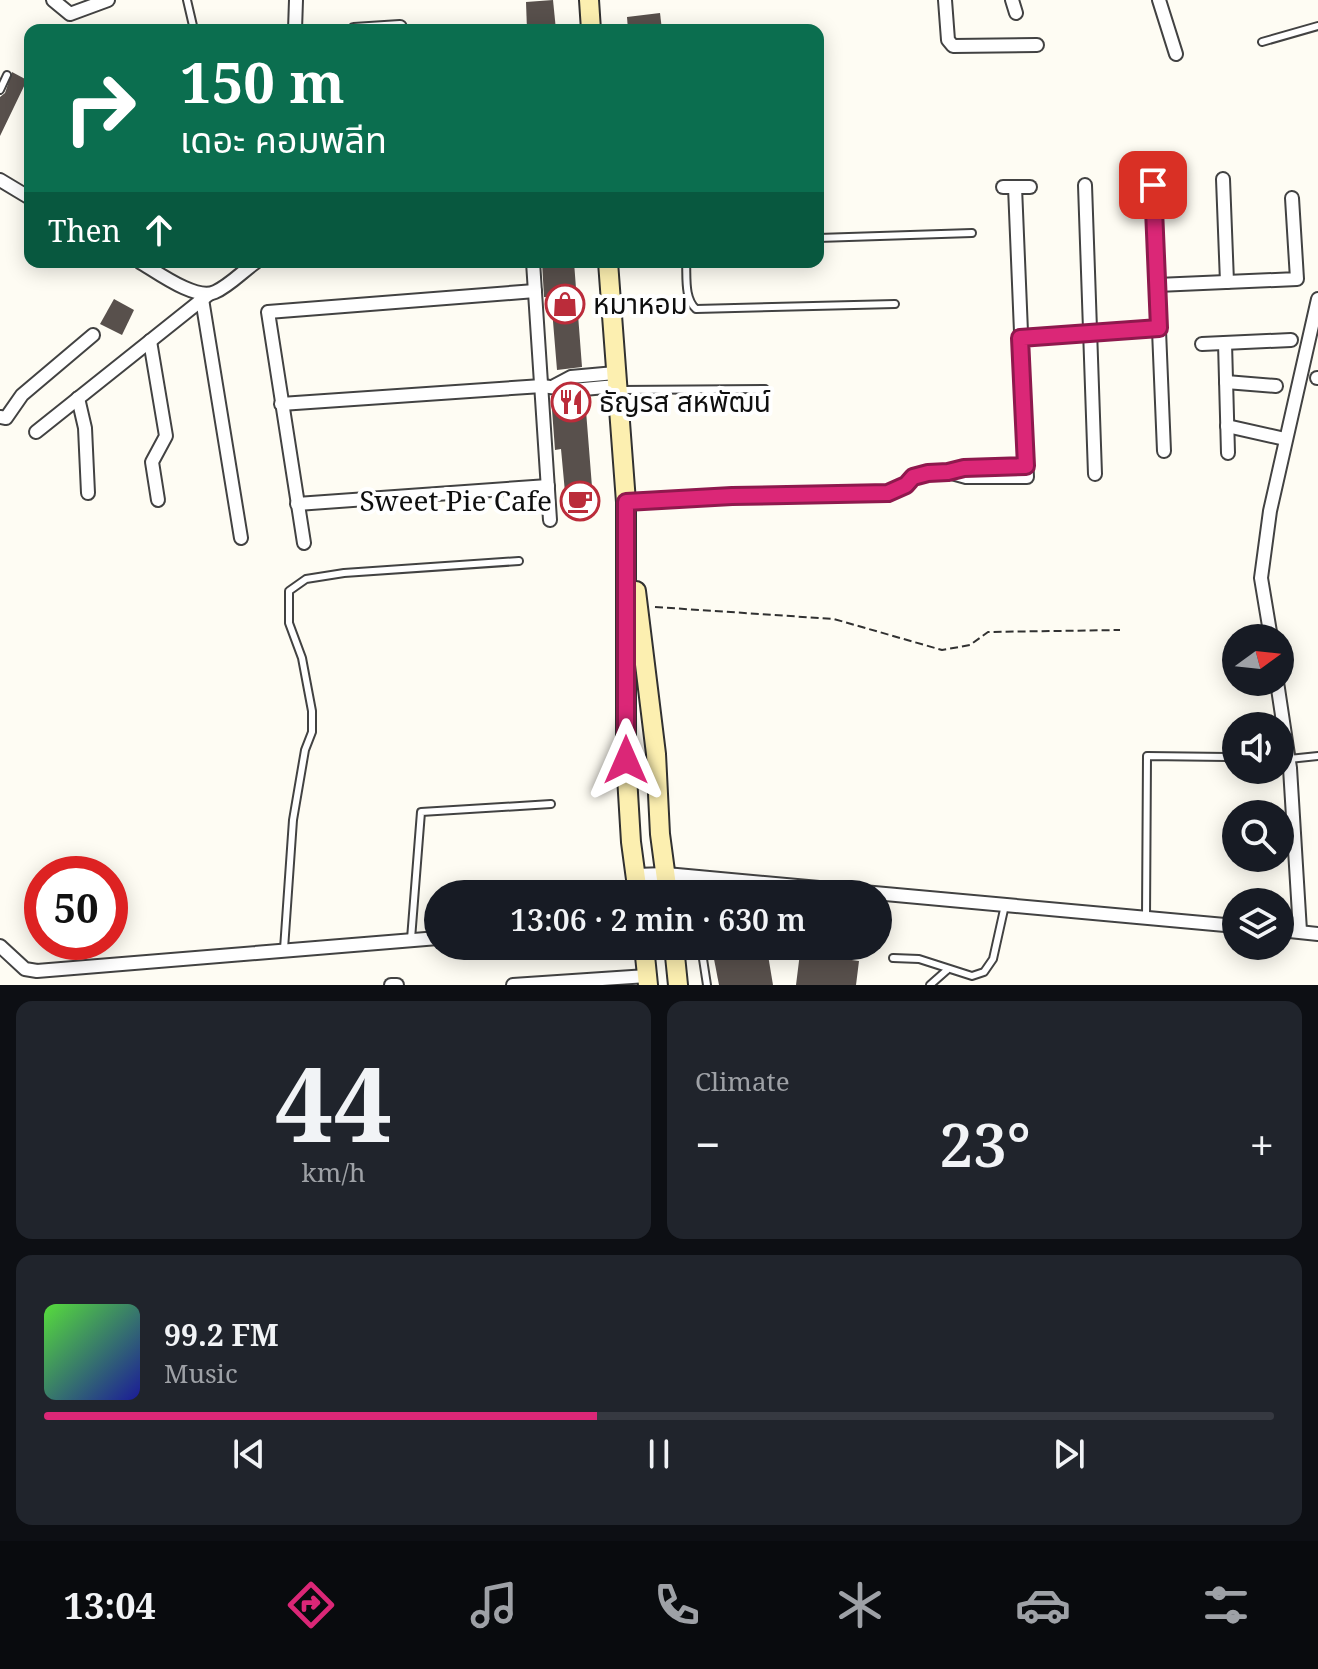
<!DOCTYPE html>
<meta charset="utf-8">
<style>
:root{--surface:#171b24;--page:#20242c;--text:#f1f3f6;--muted:#9ea1a6;--line:#363941;--accent:#db2777}
body{margin:0;font-family:"Noto Serif","Noto Sans Thai",serif;background:var(--page);color:var(--text);height:100vh;display:flex;flex-direction:column;font-size:30px;white-space:nowrap}
*{box-sizing:border-box;margin:0}
p{font-size:26px;color:var(--muted)}
.icon{flex:none;width:44px;height:44px;fill:none;stroke:currentColor;stroke-width:2;stroke-linecap:round;stroke-linejoin:round}
.map{position:relative;height:985px;overflow:hidden}
.panel{display:flex;flex-direction:column;gap:16px;padding:16px;background:#0d0f14;flex:1}
.panel>*{flex:none}
.hud{position:absolute;left:24px;top:24px;width:800px;height:244px;border-radius:16px;box-shadow:0 4px 20px #0003;background:#0b6e4f;color:#fff;overflow:hidden}
.needle{width:52px;rotate:75deg}
.tools{position:absolute;left:1222px;top:624px;display:grid;gap:16px}
.tools a{display:grid;place-items:center;width:72px;height:72px;border-radius:50%;background:var(--surface);box-shadow:0 4px 20px #0003;font-size:40px}
.speed{position:absolute;left:24px;top:856px;display:flex;gap:16px;font-size:40px;font-weight:700;text-align:center}
.speed>*{display:grid;place-content:center;width:104px;height:104px;border-radius:50%;background:var(--surface);box-shadow:0 4px 20px #0003;line-height:1}
.speed .limit{border:12px solid #d22;background:#fff;color:#111}
.pin{position:absolute;display:grid;place-items:center;width:68px;height:68px;color:#fff;margin:-34px;border-radius:16px;box-shadow:0 4px 12px #0006}
.me{position:absolute;width:88px;margin:-44px;rotate:0deg;stroke-linejoin:round;filter:drop-shadow(0 0 6px #0008)}
.turn{display:flex;align-items:center;gap:28px;height:168px;padding:0 24px;font-size:36px}
.turn .icon{width:104px;height:104px;stroke-width:2.5}
.turn b{display:block;font-size:56px;line-height:68px}
.then{display:flex;align-items:center;height:76px;padding:0 24px;background:#0003;gap:16px;font-size:30px}
.big{font-size:60px;font-weight:600;line-height:1.1}
.panel .tile{flex:1;display:flex;flex-direction:column;justify-content:center;gap:12px;min-width:0;padding:0 28px;border-radius:16px;background:var(--page)}
.panel .dial{align-items:center;gap:0}
.dial b{font-size:104px;line-height:1}
.song{display:flex;align-items:center;gap:24px}
.cover{width:96px;height:96px;border-radius:12px;background:linear-gradient(135deg,hsl(110 70% 55%),hsl(240 70% 35%))}
.played{height:8px;border-radius:4px;background:linear-gradient(90deg,var(--accent) 45%,var(--line) 45%)}
.keys{display:flex;justify-content:space-around;direction:ltr}
.heat{display:flex;justify-content:space-between;align-items:center;font-size:44px;direction:ltr}
.panel .tiles{flex:1;display:grid;gap:16px;grid-template-columns:1fr 1fr}
.tile:last-child{grid-column:span 2}
.trip{position:absolute;left:424px;top:880px;width:468px;height:80px;border-radius:40px;background:var(--surface);box-shadow:0 4px 20px #0003;font-weight:600;line-height:80px;text-align:center}
.tabs{display:flex;height:128px;justify-content:space-around;align-items:center;background:#090b0e;color:var(--muted)}
.tabs .icon{width:56px;height:56px}
.tabs .current{color:var(--accent)}
.tabs b{font-size:36px;color:var(--text)}
.map>svg:first-child{display:block}
.building{fill:#58504c}
.lines{fill:none;stroke-linecap:round;stroke-linejoin:round}
.service-casing{stroke:#424242;stroke-width:10}
.minor-casing{stroke:#424242;stroke-width:16}
.secondary-casing{stroke:#313131;stroke-width:22}
.path{stroke:#313131;stroke-width:2;stroke-dasharray:8 4;stroke-linecap:butt}
.service{stroke:#fff;stroke-width:6}
.minor{stroke:#fff;stroke-width:12}
.secondary{stroke:#fcefb0;stroke-width:18}
.route-casing{stroke:#8e194d;stroke-width:20}
.route{stroke:#db2777;stroke-width:14}
.labels{text-anchor:middle;stroke-width:8;stroke-linejoin:round;paint-order:stroke}
.poi-label{font-size:28px;fill:#0f0f0f;stroke:#fff;text-anchor:start}
</style>
<div class="map">
<svg width="1318" height="985" viewBox="0 0 1318 985">
<rect width="100%" height="100%" fill="#fefcf3"/>
<g class="building">
<polygon points="553,0 556,30 527,30 526,2"/>
<polygon points="660,13 662,30 628,30 627,17"/>
<polygon points="12,72 27,80 0,136 0,97 5,93"/>
<polygon points="542,262 574,262 582,367 557,370 551,297 544,297"/>
<polygon points="114,299 134,310 122,335 100,324"/>
<polygon points="551,396 585,398 594,512 567,514 561,449 555,450"/>
<polygon points="767,949 773,985 719,985 714,959"/>
<polygon points="800,953 859,961 856,985 796,985"/>
</g>
<g class="lines">
<defs>
<g id="service">
<polyline points="187,0 194,30"/>
<polyline points="1262,42 1318,26"/>
<polyline points="0,90 7,75"/>
<polyline points="818,238 972,233"/>
<path d="M 686,262 C 687,277 684,298 696,309 L 895,304"/>
<polyline points="620,390 765,389"/>
<polyline points="1289,759 1318,756"/>
<polyline points="1146,918 1147,756 1227,757"/>
<polyline points="411,939 421,812 551,804"/>
<polyline points="701,946 707,985"/>
<polyline points="284,949 293,820 305,750 312,732 312,711 302,658 289,623 289,591 306,579 344,573 519,561"/>
<polyline points="701,951 730,946"/>
<polyline points="893,958 919,959 972,976 984,972 993,959 1005,905"/>
<polyline points="930,985 947,970"/>
</g>
<g id="minor">
<polyline points="53,0 70,14 108,0"/>
<polyline points="945,0 948,40 953,46 1037,45"/>
<polyline points="1012,0 1016,13"/>
<polyline points="1159,0 1176,54"/>
<polyline points="295,30 296,0"/>
<polyline points="354,30 400,27"/>
<polyline points="1223,179 1227,282"/>
<polyline points="0,180 30,198"/>
<polyline points="1085,185 1095,474"/>
<polyline points="1153,185 1164,451"/>
<polyline points="1003,187 1030,187"/>
<path d="M 140,262 C 157,272 196,301 215,292 C 229,286 243,271 256,262"/>
<polyline points="533,262 550,520"/>
<polyline points="1157,285 1297,279 1292,198"/>
<polyline points="202,299 241,538"/>
<polyline points="1020,338 1159,328"/>
<polyline points="150,341 166,436 152,462 158,500"/>
<polyline points="1225,343 1228,453"/>
<polyline points="1202,344 1291,340"/>
<polyline points="1317,378 1318,378"/>
<polyline points="1226,382 1276,386"/>
<polyline points="554,386 571,377 615,373"/>
<polyline points="78,398 85,428 88,493"/>
<polyline points="281,404 542,386 573,390 616,386"/>
<polyline points="0,417 6,418 22,395 93,335"/>
<polyline points="1227,426 1285,439"/>
<polyline points="36,432 209,294"/>
<polyline points="948,472 966,477 1027,477 1015,187"/>
<polyline points="626,502 732,496 888,493 906,485 913,477 928,473 948,472 964,468 1026,466"/>
<polyline points="297,504 548,486"/>
<polyline points="304,543 268,312 535,291"/>
<polyline points="1271,638 1261,578 1270,511 1318,299"/>
<polyline points="1277,682 1290,768 1300,931"/>
<polyline points="635,875 666,874 1236,926"/>
<polyline points="1280,930 1318,934"/>
<polyline points="0,946 25,969 37,971 438,938"/>
<polyline points="391,985 397,985"/>
<polyline points="513,985 647,976"/>
</g>
<g id="secondary">
<polyline points="589,0 591,30"/>
<polyline points="608,262 626,502 626,760 631,842 638,894"/>
<polyline points="636,591 656,754 660,834 668,894"/>
<polyline points="644,946 648,985"/>
<polyline points="674,946 678,985"/>
</g>
</defs>
<use href="#service" class="service-casing"/>
<use href="#minor" class="minor-casing"/>
<use href="#secondary" class="secondary-casing"/>
<polyline class="path" points="655,607 834,619 942,650 970,645 988,632 1120,630"/>
<use href="#service" class="service"/>
<use href="#minor" class="minor"/>
<use href="#secondary" class="secondary"/>
</g>
<g class="lines">
<defs>
<polyline id="route" points="626,760 626,502 732,496 888,493 906,485 913,477 928,473 948,472 964,468 1026,466 1020,338 1159,328 1153,185"/>
</defs>
<use href="#route" class="route-casing"/>
<use href="#route" class="route"/>
</g>
<defs>
<symbol id="shop-ring" viewBox="-11 -11 22 22"><circle r="9.5" fill="#fff" stroke="#bb2c3a" stroke-width="1.5"/><path d="M-5-2.5h2.3a2.7 3.5 0 0 1 5.4 0H5L5.5 6h-11ZM-1.5-2.5h3a1.5 2.3 0 0 0-3 0Z" fill="#bb2c3a"/></symbol>
<symbol id="restaurant-ring" viewBox="-11 -11 22 22"><circle r="9.5" fill="#fff" stroke="#bb2c3a" stroke-width="1.5"/><path d="M-5-6h1v4h1v-4h1v4h1v-4h1v5L-1.5 .5V6h-2V.5L-5-1ZM5-6V6H3V1.5H1.5Q1.5-4 5-6Z" fill="#bb2c3a"/></symbol>
<symbol id="cafe-ring" viewBox="-11 -11 22 22"><circle r="9.5" fill="#fff" stroke="#bb2c3a" stroke-width="1.5"/><path d="M-5.5-4.5H6V0H3Q3 3.5 0 3.5H-2.5Q-5.5 3.5-5.5 0ZM3-3.2v2h1.7v-2ZM-6 4.5H4V6H-6Z" fill="#bb2c3a"/></symbol>
</defs>
<g fill-rule="evenodd">
<use href="#shop-ring" x="543" y="282" width="44" height="44"/>
<use href="#restaurant-ring" x="549" y="380" width="44" height="44"/>
<use href="#cafe-ring" x="558" y="479" width="44" height="44"/>
</g>
<g class="labels">
<g class="poi-label">
<text x="593" y="314">หมาหอม</text>
<text x="599" y="412">ธัญรส สหพัฒน์</text>
<text x="552" y="511" text-anchor="end">Sweet Pie Cafe</text>
</g>
</g>
</svg>
<div class="tools">
<a><svg class="needle" viewBox="-14 -14 28 28"><path d="M0-13l5 13h-10z" fill="#e53935"/><path d="M0 13l5-13h-10z" fill="#9ea1a6"/></svg></a>
<a><svg class="icon" aria-label="sound" viewBox="0 0 24 24"><path d="M4 9h4l5-4v14l-5-4H4zM17 9q2 3 0 6"/></svg></a>
<a><svg class="icon" aria-label="search" viewBox="0 0 24 24"><circle cx="10" cy="10" r="6"/><path d="M15 15l6 6"/></svg></a>
<a><svg class="icon" aria-label="layers" viewBox="0 0 24 24"><path d="M12 4l9 5-9 5-9-5zM3 14l9 5 9-5"/></svg></a>
</div>
<div class="speed"><div class="limit">50</div></div>
<div class="pin" style="left:1153px;top:185px;background:#d93025"><svg class="icon" aria-label="arrive" viewBox="0 0 24 24"><path d="M6 21V4h12l-3 4 3 4H6"/></svg></div>
<svg class="me" style="left:626px;top:760px" viewBox="-20 -20 40 40"><path d="M0-17L14 15 0 8-14 15z" fill="#db2777" stroke="#fff" stroke-width="4"/></svg>
<div class="trip">13:06 · 2 min · 630 m</div>
<div class="hud">
<div class="turn"><svg class="icon" aria-label="right" viewBox="0 0 24 24"><path d="M7 20v-9h11M14 6l5 5-5 5"/></svg><div><b>150 m</b>เดอะ คอมพลีท</div></div>
<div class="then">Then<svg class="icon" aria-label="ahead" viewBox="0 0 24 24"><path d="M12 20V5M6 11l6-6 6 6"/></svg></div>
</div>
</div>
<section class="panel">
<div class="tiles">
<div class="tile dial"><b>44</b><p>km/h</p></div>
<div class="tile"><p>Climate</p>
<div class="heat"><a>−</a><b class="big">23°</b><a>+</a></div>
</div>
<div class="tile">
<div class="song"><i class="cover"></i><div><b>99.2 FM</b><p>Music</p></div></div>
<div class="played"></div>
<div class="keys"><svg class="icon" aria-label="previous" viewBox="0 0 24 24"><path d="M18 5L8 12l10 7zM5 5v14"/></svg><svg class="icon" aria-label="pause" viewBox="0 0 24 24"><path d="M8 5v14M16 5v14"/></svg><svg class="icon" aria-label="next" viewBox="0 0 24 24"><path d="M6 5l10 7-10 7zM19 5v14"/></svg></div>
</div>
</div>
</section>
<nav class="tabs">
<b>13:04</b>
<svg class="icon current" aria-label="directions" viewBox="0 0 24 24"><path d="M12 3l9 9-9 9-9-9zM9 14v-3h6M13 9l2 2-2 2"/></svg>
<svg class="icon" aria-label="music" viewBox="0 0 24 24"><path d="M9 18V5l10-2v13"/><circle cx="6" cy="18" r="3"/><circle cx="16" cy="16" r="3"/></svg>
<svg class="icon" aria-label="phone" viewBox="0 0 24 24"><path d="M5 4h4l2 5-3 2q2 4 5 5l2-3 5 2v4C11 20 4 13 5 4z"/></svg>
<svg class="icon" aria-label="climate" viewBox="0 0 24 24"><path d="M12 3v18M4 7l16 10M4 17L20 7"/></svg>
<svg class="icon" aria-label="car" viewBox="0 0 24 24"><path d="M5 17H2v-5l4-1 3-4h7l3 4 3 1v5h-3M9 17h6M6 11h13"/><circle cx="7" cy="17" r="2"/><circle cx="17" cy="17" r="2"/></svg>
<svg class="icon" aria-label="filters" viewBox="0 0 24 24"><path d="M4 7h16M4 17h16"/><circle cx="9" cy="7" r="2"/><circle cx="15" cy="17" r="2"/></svg>
</nav>
